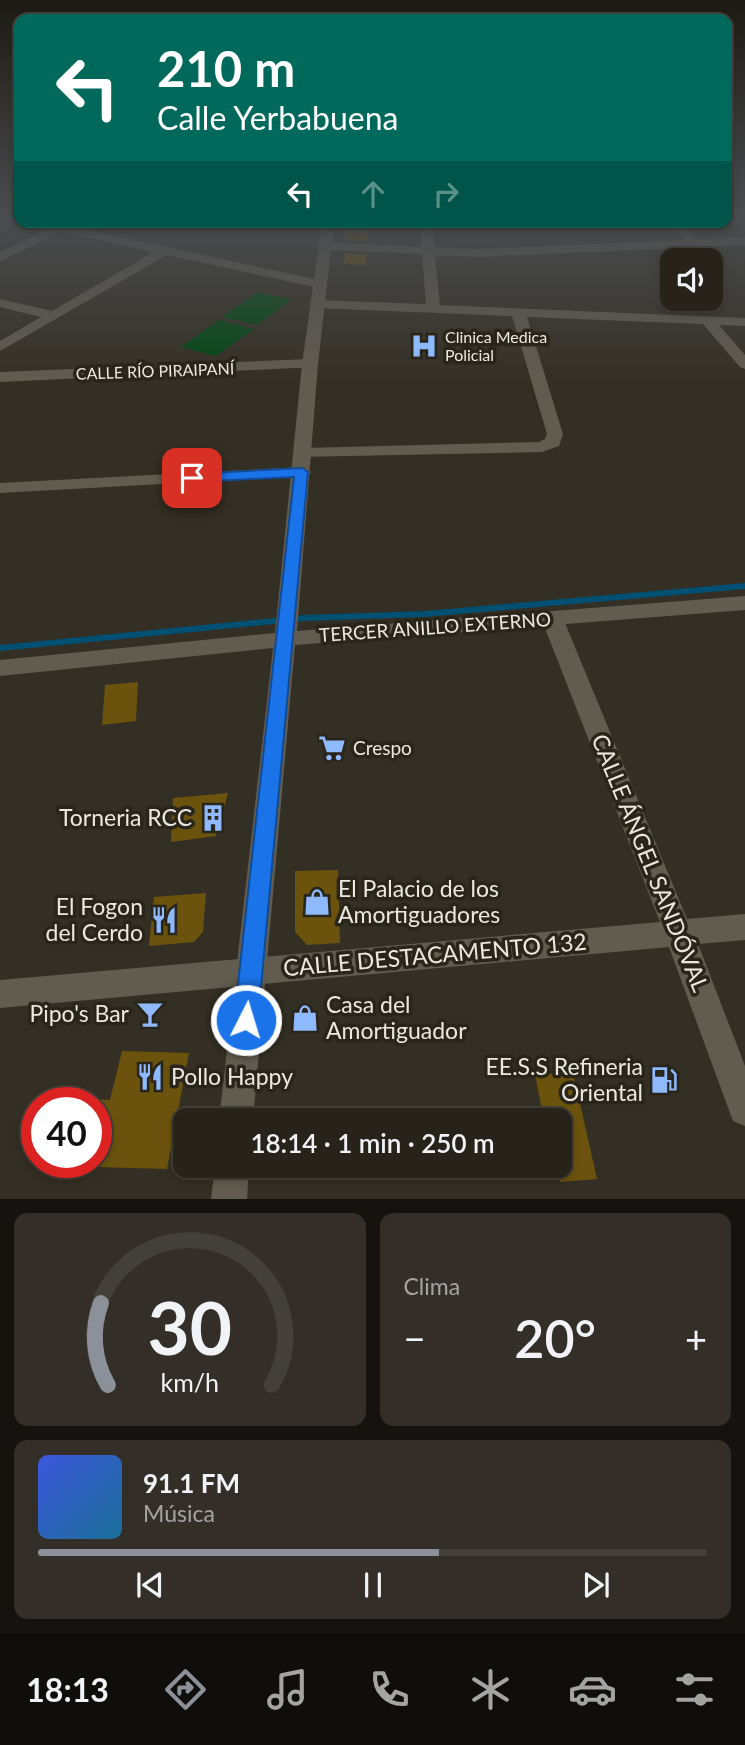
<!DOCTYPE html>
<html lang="es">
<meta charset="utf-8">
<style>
:root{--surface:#27231b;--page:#332f28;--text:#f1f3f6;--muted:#a4a4a3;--line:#43403a;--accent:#8c9099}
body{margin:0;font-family:Lato,sans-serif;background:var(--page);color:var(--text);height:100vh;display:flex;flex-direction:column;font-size:26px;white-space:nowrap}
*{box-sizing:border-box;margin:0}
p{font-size:23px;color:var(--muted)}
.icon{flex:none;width:38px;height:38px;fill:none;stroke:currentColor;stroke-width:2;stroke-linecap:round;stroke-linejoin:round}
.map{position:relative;height:1199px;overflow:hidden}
.details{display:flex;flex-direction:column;gap:14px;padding:14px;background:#15130f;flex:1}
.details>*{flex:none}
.banner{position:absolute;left:14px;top:14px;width:718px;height:214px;border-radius:14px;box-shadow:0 4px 10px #0003,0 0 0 2px var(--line);background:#00695c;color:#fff;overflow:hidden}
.buttons{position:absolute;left:660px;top:248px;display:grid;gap:14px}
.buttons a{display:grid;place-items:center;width:63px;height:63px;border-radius:14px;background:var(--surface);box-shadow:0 4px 10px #0003,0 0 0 2px var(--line);font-size:35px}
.speed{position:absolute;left:21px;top:1087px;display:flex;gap:14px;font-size:35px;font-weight:700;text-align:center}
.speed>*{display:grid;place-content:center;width:91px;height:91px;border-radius:50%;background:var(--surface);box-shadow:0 4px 10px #0003,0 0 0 2px var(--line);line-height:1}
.speed .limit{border:10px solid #d22;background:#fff;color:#111}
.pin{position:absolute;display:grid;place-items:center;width:60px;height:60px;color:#fff;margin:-30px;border-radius:14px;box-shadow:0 4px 10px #0006}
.me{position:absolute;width:77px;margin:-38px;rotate:5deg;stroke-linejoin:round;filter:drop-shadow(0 0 5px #0008)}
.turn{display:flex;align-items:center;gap:24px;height:147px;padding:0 28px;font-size:32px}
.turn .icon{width:91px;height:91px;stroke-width:2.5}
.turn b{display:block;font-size:49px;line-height:60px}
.lanes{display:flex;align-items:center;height:66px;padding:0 28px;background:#0003;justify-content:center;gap:35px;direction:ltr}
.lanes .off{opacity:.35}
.big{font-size:52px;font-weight:600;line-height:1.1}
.details .card{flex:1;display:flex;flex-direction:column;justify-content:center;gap:10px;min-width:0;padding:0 24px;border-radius:14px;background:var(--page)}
.details .dial{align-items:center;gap:0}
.dial svg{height:182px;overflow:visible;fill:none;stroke:var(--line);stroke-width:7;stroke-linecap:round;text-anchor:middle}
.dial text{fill:var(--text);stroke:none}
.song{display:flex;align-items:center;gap:21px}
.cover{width:84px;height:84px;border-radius:10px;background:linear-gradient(135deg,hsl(230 70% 55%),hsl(200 70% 35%))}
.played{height:7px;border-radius:4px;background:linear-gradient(90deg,var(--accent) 60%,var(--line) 60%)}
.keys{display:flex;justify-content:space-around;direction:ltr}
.heat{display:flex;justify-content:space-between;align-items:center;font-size:38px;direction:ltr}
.details .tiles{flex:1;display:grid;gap:14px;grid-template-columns:1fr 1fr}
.card:last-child{grid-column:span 2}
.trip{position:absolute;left:173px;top:1108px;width:399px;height:70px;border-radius:14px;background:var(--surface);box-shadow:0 4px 10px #0003,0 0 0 2px var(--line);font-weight:600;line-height:70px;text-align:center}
.menu{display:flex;height:112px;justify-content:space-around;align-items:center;background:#100e0b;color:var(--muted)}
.menu .icon{width:49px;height:49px}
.menu .active{color:var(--accent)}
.menu b{font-size:32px;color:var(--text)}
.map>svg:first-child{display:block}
.green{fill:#014712}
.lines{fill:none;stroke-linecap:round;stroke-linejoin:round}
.stream{stroke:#005073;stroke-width:6}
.building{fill:#6b530d}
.minor{fill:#625c50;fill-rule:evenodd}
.tertiary{fill:#625c50;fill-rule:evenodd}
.route{fill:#1a73e8;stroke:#114b97;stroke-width:2}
.labels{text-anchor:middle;stroke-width:7;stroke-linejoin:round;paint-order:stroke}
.far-poi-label{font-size:16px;fill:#ebe8e1;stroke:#2a251a;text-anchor:start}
.far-street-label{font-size:16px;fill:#ebe8e1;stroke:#2a251a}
.street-label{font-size:19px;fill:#ebe8e1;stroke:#2a251a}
.poi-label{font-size:19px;fill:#ebe8e1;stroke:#2a251a;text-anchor:start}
.near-poi-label{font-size:23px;fill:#ebe8e1;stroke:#2a251a;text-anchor:end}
.near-street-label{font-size:23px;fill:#ebe8e1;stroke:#2a251a}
</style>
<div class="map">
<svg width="745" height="1199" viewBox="0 0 745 1199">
<rect width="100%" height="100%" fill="#342f24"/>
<g class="green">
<polygon points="257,292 291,300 257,325 222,317"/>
<polygon points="219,320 254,329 216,356 181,347"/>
</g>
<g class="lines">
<polyline class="stream" points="0,648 304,618 425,614 745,586"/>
</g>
<g class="building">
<polygon points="346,224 368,224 367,242 345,240"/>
<polygon points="346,253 367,254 366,265 343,264"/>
<polygon points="138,682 136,721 102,725 105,685"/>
<polygon points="228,793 216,836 171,842 173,798"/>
<polygon points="338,870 340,943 307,945 295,932 295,871"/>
<polygon points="206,893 203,932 194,942 149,946 154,897"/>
<polygon points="122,1051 189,1053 167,1169 96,1167 96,1099 110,1100"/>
<polygon points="573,1072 597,1179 560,1182 560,1120 544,1120 535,1075"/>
</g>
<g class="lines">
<g class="minor">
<polygon points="0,216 19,216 20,222 0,218"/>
<polygon points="726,216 735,216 736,217 726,220"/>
<polygon points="27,222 64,222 70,226 319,280 326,284 319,288 167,255 0,351 0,341 41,317 0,307 0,299 52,311 154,252 62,232 0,261 0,252 49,229"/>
<polygon points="420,222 432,222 434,247 478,249 684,240 668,222 681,222 697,239 745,237 745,245 478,257 435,255 440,305 745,318 745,326 719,325 745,355 745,369 740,367 703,324 527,317 563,434 559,446 542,452 297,457 294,453 303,448 539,442 545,439 547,434 512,316 316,308 309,304 316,300 426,304 422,254 326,250 320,246 326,242 422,247"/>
<polygon points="310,359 318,364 315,367 0,382 0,372"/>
<polygon points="302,467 311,472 308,476 0,493 0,483"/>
<polygon points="552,611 560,613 563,618 687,919 745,914 745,940 698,944 745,1066 745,1126 733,1121 669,947 0,1008 0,980 660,922 541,618 544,613"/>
</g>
<g class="tertiary">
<polygon points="322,222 334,222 318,364 297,631 745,596 745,610 295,645 253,1120 219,1120 273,648 0,676 0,660 275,633 302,364"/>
<polygon points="215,1166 249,1166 247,1199 211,1199"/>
</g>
</g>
<linearGradient id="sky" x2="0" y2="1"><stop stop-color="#1d1a14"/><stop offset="0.56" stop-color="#4a4d50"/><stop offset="1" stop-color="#4a4d50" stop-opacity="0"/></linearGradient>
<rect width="745" height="384" fill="url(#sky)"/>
<polygon class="route" points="302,468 308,472 258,1020 255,1028 246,1032 238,1028 234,1020 294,477 192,482 185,478 192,474"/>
<defs>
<symbol id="hospital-bare" viewBox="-9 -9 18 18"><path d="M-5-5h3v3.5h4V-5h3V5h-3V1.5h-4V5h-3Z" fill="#8eb9fc" stroke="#2a251a" stroke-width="2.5" paint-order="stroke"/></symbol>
<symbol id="supermarket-bare" viewBox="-9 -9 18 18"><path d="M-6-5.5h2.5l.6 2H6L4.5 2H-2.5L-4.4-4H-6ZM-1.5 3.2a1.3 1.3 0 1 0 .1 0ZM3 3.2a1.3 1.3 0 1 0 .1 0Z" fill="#8eb9fc" stroke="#2a251a" stroke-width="2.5" paint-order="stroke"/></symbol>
<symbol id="building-bare" viewBox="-9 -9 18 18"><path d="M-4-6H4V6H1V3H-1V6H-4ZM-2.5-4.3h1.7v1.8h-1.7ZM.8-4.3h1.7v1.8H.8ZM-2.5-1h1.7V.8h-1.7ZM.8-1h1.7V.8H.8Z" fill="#8eb9fc" stroke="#2a251a" stroke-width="2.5" paint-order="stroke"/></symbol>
<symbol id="shop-bare" viewBox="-9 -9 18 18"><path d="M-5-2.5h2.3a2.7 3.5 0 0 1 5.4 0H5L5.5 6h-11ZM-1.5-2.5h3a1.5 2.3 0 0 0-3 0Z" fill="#8eb9fc" stroke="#2a251a" stroke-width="2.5" paint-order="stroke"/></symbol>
<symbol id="restaurant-bare" viewBox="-9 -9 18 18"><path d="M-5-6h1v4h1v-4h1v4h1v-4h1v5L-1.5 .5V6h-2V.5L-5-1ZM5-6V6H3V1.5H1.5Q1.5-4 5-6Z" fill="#8eb9fc" stroke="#2a251a" stroke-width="2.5" paint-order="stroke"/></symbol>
<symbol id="bar-bare" viewBox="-9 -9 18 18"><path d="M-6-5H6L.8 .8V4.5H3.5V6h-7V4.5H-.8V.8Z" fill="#8eb9fc" stroke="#2a251a" stroke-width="2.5" paint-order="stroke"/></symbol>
<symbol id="fuel-bare" viewBox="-9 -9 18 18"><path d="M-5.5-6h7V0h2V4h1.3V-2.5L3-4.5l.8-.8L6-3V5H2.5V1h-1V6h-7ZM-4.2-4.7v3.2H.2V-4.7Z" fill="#8eb9fc" stroke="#2a251a" stroke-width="2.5" paint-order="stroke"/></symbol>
</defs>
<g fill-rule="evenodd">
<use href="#hospital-bare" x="405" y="327" width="38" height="38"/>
<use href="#supermarket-bare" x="313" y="729" width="38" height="38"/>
<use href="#building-bare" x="194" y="799" width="38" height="38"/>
<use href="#shop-bare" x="298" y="883" width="38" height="38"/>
<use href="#restaurant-bare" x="145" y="901" width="38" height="38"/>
<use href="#bar-bare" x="131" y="995" width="38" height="38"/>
<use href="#shop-bare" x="286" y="999" width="38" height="38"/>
<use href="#restaurant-bare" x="131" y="1058" width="38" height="38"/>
<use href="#fuel-bare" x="645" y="1061" width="38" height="38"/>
</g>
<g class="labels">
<g class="far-poi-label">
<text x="445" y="343">Clinica Medica<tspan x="445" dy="18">Policial</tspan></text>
</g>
<g class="far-street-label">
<text transform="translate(155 371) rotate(-2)" y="6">CALLE RÍO PIRAIPANÍ</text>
</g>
<g class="street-label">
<text transform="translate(435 627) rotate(-4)" y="7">TERCER ANILLO EXTERNO</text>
</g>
<g class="poi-label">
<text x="353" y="755">Crespo</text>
</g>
<g class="near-poi-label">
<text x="192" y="826">Torneria RCC</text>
<text x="338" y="897" text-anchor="start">El Palacio de los<tspan x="338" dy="26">Amortiguadores</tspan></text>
<text x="143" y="915">El Fogon<tspan x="143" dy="26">del Cerdo</tspan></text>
<text x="326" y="1013" text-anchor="start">Casa del<tspan x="326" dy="26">Amortiguador</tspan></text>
<text x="129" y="1022">Pipo's Bar</text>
<text x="643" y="1075">EE.S.S Refineria<tspan x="643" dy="26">Oriental</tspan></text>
<text x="171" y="1085" text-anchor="start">Pollo Happy</text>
</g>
<g class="near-street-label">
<text transform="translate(650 863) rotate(68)" y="8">CALLE ÁNGEL SANDÓVAL</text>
<text transform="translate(435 955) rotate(-5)" y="8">CALLE DESTACAMENTO 132</text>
</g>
</g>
</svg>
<div class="buttons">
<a><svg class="icon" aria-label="sound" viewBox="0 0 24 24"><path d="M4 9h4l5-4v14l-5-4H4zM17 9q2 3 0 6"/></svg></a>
</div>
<div class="speed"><div class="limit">40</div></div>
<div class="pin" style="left:192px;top:478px;background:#d93025"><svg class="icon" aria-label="arrive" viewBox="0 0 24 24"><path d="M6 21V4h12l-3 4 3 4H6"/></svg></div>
<svg class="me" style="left:246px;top:1020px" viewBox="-20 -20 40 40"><circle r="17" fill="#1a73e8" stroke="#fff" stroke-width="3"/><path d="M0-11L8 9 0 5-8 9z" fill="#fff"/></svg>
<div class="trip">18:14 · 1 min · 250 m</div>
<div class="banner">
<div class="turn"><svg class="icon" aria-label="left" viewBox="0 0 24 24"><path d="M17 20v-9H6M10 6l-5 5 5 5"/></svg><div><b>210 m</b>Calle Yerbabuena</div></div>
<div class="lanes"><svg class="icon" aria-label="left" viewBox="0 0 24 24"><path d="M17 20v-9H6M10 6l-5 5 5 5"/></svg><svg class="icon off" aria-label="ahead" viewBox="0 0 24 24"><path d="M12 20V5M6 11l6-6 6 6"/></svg><svg class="icon off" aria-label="right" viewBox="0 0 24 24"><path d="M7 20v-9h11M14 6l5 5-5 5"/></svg></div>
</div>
</div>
<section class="details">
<div class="tiles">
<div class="card dial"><svg viewBox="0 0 100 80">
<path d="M14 69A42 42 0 1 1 86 69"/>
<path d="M14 69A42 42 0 0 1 11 33" stroke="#8c9099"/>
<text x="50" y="56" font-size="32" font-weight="700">30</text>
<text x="50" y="72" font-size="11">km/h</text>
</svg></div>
<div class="card"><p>Clima</p>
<div class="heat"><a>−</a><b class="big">20°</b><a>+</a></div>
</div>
<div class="card">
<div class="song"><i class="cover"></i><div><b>91.1 FM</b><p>Música</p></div></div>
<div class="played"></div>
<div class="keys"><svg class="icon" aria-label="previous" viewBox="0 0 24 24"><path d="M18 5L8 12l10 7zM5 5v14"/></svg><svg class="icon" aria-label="pause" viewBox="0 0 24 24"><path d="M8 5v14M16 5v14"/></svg><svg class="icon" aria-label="next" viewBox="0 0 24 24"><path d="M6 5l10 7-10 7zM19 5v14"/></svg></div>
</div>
</div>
</section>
<nav class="menu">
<b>18:13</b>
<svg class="icon active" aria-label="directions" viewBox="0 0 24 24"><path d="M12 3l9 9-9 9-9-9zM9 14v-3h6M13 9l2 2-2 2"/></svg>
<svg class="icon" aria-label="music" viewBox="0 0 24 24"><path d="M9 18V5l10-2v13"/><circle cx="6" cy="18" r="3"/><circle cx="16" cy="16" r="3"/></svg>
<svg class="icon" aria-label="phone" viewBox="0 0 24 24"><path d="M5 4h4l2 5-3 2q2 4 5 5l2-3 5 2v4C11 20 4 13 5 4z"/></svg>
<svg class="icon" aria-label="climate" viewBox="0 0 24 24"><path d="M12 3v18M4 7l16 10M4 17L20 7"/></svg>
<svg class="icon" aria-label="car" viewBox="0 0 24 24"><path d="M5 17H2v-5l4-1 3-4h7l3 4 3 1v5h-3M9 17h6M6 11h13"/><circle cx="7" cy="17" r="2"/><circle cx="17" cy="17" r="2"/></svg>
<svg class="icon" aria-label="filters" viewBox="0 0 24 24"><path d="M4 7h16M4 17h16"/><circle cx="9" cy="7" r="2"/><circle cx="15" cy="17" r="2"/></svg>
</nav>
